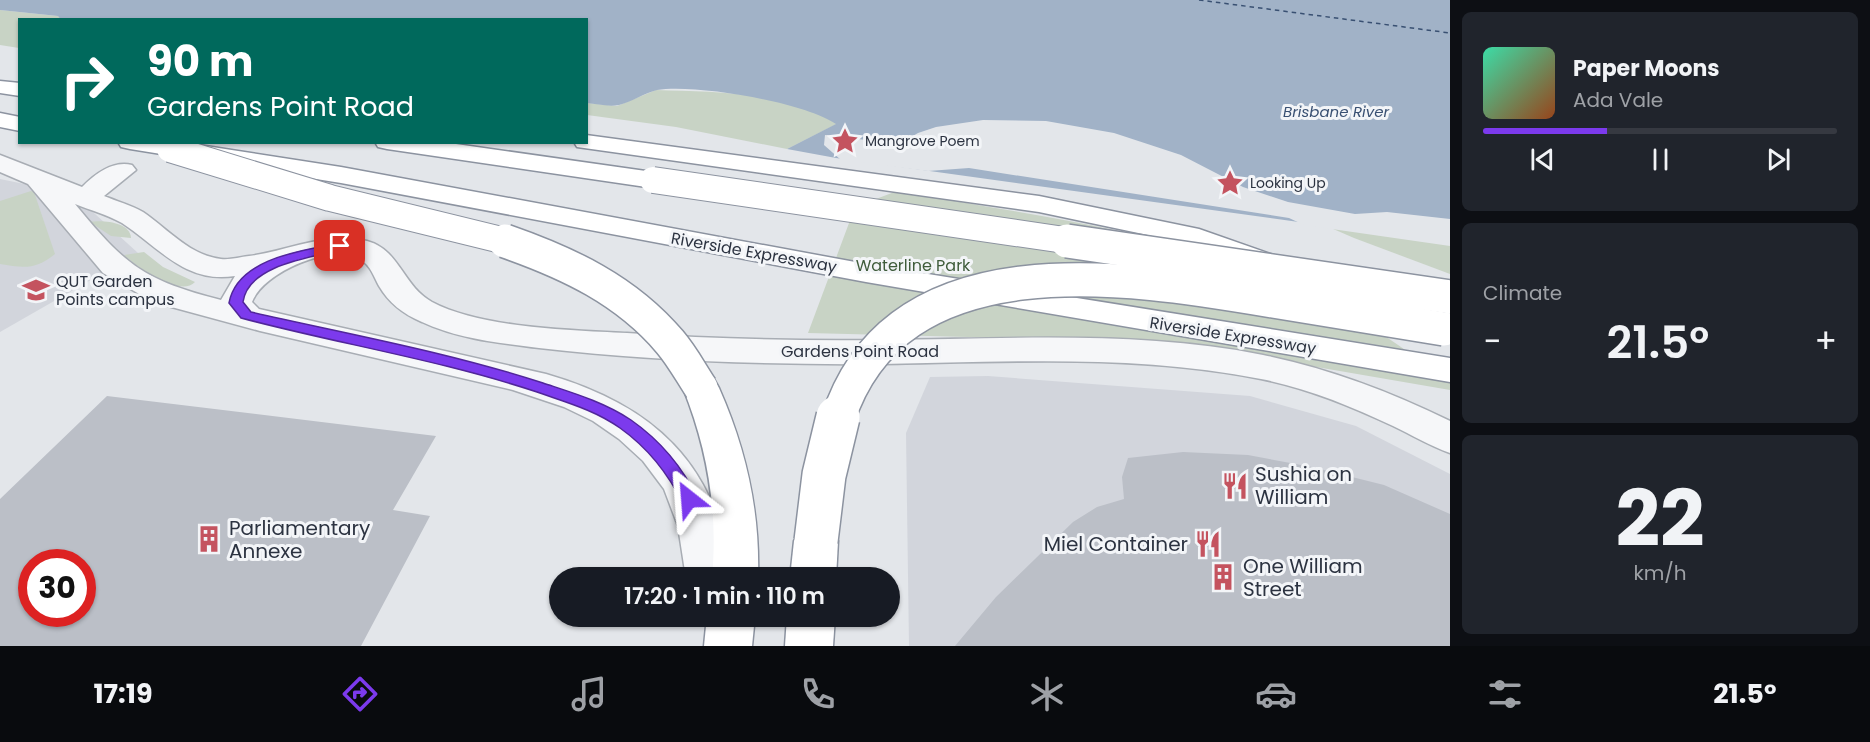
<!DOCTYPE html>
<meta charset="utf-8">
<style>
:root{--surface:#171b24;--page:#20242c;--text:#f1f3f6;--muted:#9ea1a6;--line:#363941;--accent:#7c3aed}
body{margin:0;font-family:Poppins,sans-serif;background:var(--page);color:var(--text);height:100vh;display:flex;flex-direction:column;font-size:22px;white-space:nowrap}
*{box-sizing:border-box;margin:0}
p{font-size:20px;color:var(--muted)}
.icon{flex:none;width:33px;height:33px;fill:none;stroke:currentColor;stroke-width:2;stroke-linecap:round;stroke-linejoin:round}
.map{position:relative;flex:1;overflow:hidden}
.drawer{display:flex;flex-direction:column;gap:12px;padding:12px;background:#0d0f14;width:420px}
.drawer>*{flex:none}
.top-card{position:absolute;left:18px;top:18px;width:570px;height:126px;border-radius:0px;box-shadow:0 2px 4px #0004;background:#00695c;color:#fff;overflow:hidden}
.speed{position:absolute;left:18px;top:549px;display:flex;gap:12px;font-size:30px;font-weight:700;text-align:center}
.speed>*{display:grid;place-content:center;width:78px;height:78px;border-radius:50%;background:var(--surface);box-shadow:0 2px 4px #0004;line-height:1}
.speed .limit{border:9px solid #d22;background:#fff;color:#111}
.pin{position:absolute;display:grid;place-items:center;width:51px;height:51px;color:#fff;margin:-26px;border-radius:12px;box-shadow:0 3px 9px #0006}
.me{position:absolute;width:66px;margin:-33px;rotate:332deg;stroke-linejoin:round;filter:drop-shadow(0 0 4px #0008)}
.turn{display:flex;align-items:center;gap:21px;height:126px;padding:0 30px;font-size:27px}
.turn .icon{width:78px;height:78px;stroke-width:2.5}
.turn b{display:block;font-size:42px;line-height:51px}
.big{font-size:45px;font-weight:600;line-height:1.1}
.drawer .card{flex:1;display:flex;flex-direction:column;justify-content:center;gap:9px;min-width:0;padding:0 21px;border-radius:9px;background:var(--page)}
.drawer .dial{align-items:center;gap:0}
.dial b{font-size:78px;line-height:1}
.song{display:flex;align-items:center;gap:18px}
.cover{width:72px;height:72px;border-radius:9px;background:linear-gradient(135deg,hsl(160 70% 55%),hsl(20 70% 35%))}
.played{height:6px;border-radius:3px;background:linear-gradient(90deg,var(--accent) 35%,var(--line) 35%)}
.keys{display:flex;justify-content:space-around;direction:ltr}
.heat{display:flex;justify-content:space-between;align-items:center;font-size:33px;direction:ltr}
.trip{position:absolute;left:549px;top:567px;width:351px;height:60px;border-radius:30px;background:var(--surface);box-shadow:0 2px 4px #0004;font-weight:600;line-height:60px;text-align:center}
.tab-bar{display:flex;height:96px;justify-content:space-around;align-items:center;background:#090b0e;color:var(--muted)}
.tab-bar .icon{width:42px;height:42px}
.tab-bar .current{color:var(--accent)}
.tab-bar b{font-size:27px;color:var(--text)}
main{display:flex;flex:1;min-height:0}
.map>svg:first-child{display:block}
.built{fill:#d2d5dc}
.green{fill:#c8d3c5}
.water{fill:#a1b2c7}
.pier{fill:#e3e6ea}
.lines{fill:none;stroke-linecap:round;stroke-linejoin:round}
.ferry{stroke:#395072;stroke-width:1.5;stroke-dasharray:4.5 4;stroke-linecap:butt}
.building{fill:#bbbfc7;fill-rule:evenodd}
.minor-casing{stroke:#a8adb4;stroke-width:3}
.highway-casing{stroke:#8c93a0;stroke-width:3}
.minor{fill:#f6f7f9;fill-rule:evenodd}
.highway{fill:#fff;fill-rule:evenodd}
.highway-bridge-far2-casing{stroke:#8c93a0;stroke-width:28;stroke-linecap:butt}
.highway-bridge-far1-casing{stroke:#8c93a0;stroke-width:36;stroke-linecap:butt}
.highway-bridge-casing{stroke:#8c93a0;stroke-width:46;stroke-linecap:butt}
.highway-bridge-far2{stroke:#fff;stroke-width:26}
.highway-bridge-far1{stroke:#fff;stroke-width:33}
.highway-bridge{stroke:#fff;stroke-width:43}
.route{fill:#7c3aed;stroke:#51269a;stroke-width:1.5}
.labels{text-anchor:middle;stroke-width:6;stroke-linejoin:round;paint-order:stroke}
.far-poi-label{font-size:14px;fill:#2c3341;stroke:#f3f5f8;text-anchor:start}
.far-water-label{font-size:15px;font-style:italic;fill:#395072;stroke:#f3f5f8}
.street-label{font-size:16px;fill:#2c3341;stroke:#f3f5f8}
.park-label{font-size:16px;fill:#3f5c3b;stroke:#f3f5f8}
.poi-label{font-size:16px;fill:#2c3341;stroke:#f3f5f8;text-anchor:start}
.near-poi-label{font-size:20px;fill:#2c3341;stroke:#f3f5f8;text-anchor:start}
</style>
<main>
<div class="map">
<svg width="1450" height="646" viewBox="0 0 1450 646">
<rect width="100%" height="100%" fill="#e3e6ea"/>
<g class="built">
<polygon points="0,179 73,194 138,253 0,332"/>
<polygon points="988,376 1250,396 1356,426 1450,474 1450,646 909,646 906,433 930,377"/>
</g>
<g class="green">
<polygon points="0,10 58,16 61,19 20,20 19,48 0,45"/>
<path d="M 656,90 C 714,92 787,91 837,124 L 787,149 L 676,127 L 587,115 L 587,103 L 617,106 Z"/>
<path d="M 31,191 L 34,192 L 55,254 C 36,270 23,268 0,264 L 0,201 Z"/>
<path d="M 897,191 C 1008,211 1120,226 1228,258 C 1303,280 1388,335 1450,382 L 1450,390 L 1172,342 L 808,333 L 855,207 Z"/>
<polygon points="1301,215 1450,238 1450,274 1354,238"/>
<path d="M 90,222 C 103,220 130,222 131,238 L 111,236 Z"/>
<path d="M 144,252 L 163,267 L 195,282 C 180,298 137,267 124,255 Z"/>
</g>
<path class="water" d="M 0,0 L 1450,0 L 1450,243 L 836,158 L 787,149 L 836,124 C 804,102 696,84 657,90 C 644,93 632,102 619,105 C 609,107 596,104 587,103 L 586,20 L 61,20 L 58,16 L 0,10 Z"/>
<polygon class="pier" points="983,120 1046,121 1114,133 1181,155 1243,187 1288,202 1355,214 1387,212 1450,219 1450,246 1304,225 1289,218 969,168 928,171 841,160 824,145 825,135 899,144 918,133 936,127"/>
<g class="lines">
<polyline class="ferry" points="1199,0 1450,33"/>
</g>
<g class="building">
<path d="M 107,396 L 436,436 L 393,510 L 430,516 L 361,646 L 0,646 L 0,499 ZM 32,562 L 82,562 L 82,614 L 32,614 Z"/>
<polygon points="1183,452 1248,455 1312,467 1384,485 1450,514 1450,646 955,646 996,597 1073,522 1097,507 1124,499 1122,477 1128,458"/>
</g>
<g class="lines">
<defs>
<path id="minor" d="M 0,155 L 82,187 C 95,174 113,160 132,165 L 136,170 L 104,196 C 116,201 131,205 143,212 C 168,229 189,255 221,259 C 230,260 240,257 249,256 C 288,251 326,231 367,241 C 400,250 402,285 432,302 C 481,328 571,330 627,333 C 712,339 797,341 882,340 C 1009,339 1138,330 1263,355 C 1328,368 1391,392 1450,421 L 1450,453 C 1430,446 1412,435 1393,426 C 1351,406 1307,388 1261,379 C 1136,354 1008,362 881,364 C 767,365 652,361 539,348 C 500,343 458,339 422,322 C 403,314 389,303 379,286 C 374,277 371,266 361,260 C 333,242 263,272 252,302 L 259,309 L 546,374 C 653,405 717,463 732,578 L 686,578 L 678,526 L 664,489 L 643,461 L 619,439 L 593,421 L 564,407 L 513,390 L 260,331 L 153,302 L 103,273 L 28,184 L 0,172 ZM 75,204 C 90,210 108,215 122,223 C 159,247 185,284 235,276 L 221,300 C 143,280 125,265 75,204 Z"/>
<g id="highway">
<polygon points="0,81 20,83 20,96 0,93"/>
<polygon points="0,113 20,117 20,131 0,127"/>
<polygon points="586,135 1039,196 1199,229 1285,259 1289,265 1285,271 1274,274 1181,242 1039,212 577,147 574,142 586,142"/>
<polygon points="118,142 180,142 341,167 866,264 1450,358 1450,382 866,282 341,183 130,149 121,147"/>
<polygon points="375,142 442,142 653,172 662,174 666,180 662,186 653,188 387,149 378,147"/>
<path d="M 701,375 L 714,379 L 719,388 C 746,449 760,510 758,578 L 712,578 C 718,511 708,450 683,388 L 688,379 Z"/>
<polygon points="816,522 831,528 838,541 836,578 790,578 794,541 801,528"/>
<polygon points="707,616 755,616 752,646 704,646"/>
<polygon points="787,616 835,616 833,646 785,646"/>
</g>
</defs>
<use href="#minor" class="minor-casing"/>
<use href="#highway" class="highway-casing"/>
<use href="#minor" class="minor"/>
<use href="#highway" class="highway"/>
<defs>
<g id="highway-bridge-far2">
<polyline points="170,149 330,198 509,242"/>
<polyline points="653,180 1078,242"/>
</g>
<g id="highway-bridge-far1">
<path d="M 505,241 C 568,263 626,290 670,342 C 682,356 691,373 701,388"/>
<polyline points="1067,241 1450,297"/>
<path d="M 838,419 C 897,237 1130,277 1273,301 C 1330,310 1387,320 1444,329"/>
</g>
<polyline id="highway-bridge" points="816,541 824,475 838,417"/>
</defs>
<use href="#highway-bridge-far2" class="highway-bridge-far2-casing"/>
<use href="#highway-bridge-far1" class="highway-bridge-far1-casing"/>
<use href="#highway-bridge" class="highway-bridge-casing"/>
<use href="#highway-bridge-far2" class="highway-bridge-far2"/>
<use href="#highway-bridge-far1" class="highway-bridge-far1"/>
<use href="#highway-bridge" class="highway-bridge"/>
</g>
<path class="route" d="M 340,243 L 345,244 L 345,249 C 314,257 248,264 243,302 L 251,312 C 348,334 448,352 543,383 C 573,393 604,402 631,420 C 661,441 682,466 698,499 L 695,504 L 683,504 C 668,473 648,448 620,428 C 595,410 565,402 537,392 C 441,360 339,344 241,318 L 229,303 C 237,258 304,250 340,243 Z"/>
<defs>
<symbol id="sight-bare" viewBox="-9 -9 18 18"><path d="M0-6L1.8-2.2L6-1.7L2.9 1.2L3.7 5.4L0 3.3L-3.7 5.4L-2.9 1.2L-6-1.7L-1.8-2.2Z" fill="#c4535f" stroke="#f3f5f8" stroke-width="2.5" paint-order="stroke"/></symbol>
<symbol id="university-bare" viewBox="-9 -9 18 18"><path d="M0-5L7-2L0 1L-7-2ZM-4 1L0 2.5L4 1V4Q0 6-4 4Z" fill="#c4535f" stroke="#f3f5f8" stroke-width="2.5" paint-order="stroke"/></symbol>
<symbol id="restaurant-bare" viewBox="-9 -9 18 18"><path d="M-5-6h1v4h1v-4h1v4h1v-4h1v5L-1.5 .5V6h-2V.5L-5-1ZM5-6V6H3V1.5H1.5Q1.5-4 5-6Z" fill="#c4535f" stroke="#f3f5f8" stroke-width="2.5" paint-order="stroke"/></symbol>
<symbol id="building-bare" viewBox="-9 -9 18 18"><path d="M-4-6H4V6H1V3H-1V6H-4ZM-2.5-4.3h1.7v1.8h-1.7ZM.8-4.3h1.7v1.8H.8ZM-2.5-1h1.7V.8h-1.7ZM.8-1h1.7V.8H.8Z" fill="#c4535f" stroke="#f3f5f8" stroke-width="2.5" paint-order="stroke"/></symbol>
</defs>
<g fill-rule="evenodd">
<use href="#sight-bare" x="826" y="122" width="38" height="38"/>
<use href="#sight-bare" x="1211" y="164" width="38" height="38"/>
<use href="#university-bare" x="17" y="271" width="38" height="38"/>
<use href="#restaurant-bare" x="1216" y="467" width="38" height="38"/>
<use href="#building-bare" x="190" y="520" width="38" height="38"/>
<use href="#restaurant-bare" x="1189" y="525" width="38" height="38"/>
<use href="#building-bare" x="1204" y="558" width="38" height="38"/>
</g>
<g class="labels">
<g class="far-poi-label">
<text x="865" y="146">Mangrove Poem</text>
<text x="1250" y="188">Looking Up</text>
</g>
<g class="far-water-label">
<text x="1336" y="117">Brisbane River</text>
</g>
<g class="street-label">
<text transform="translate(754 252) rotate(10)" y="6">Riverside Expressway</text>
<text transform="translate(1233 335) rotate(9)" y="6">Riverside Expressway</text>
<text x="860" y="357">Gardens Point Road</text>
</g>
<g class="park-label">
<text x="913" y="271">Waterline Park</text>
</g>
<g class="poi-label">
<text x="56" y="287">QUT Garden<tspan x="56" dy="18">Points campus</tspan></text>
</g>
<g class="near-poi-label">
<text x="1255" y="481">Sushia on<tspan x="1255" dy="23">William</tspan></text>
<text x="229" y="535">Parliamentary<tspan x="229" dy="23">Annexe</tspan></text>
<text x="1188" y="551" text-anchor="end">Miel Container</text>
<text x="1243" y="573">One William<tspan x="1243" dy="23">Street</tspan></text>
</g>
</g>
</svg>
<div class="speed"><div class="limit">30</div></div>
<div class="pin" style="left:340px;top:246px;background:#d93025"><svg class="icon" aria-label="arrive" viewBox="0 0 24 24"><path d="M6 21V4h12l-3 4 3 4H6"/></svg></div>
<svg class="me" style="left:689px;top:499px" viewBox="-20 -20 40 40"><path d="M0-17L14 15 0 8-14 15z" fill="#7c3aed" stroke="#fff" stroke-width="4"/></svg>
<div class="trip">17:20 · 1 min · 110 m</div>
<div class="top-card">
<div class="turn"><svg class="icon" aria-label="right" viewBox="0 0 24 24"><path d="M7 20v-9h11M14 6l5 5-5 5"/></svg><div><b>90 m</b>Gardens Point Road</div></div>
</div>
</div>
<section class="drawer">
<div class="card">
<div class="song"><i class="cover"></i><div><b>Paper Moons</b><p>Ada Vale</p></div></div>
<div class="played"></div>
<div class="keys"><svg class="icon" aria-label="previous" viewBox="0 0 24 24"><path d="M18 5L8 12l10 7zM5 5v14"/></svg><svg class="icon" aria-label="pause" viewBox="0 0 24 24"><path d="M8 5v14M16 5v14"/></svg><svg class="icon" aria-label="next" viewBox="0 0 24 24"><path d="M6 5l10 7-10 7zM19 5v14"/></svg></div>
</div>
<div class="card"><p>Climate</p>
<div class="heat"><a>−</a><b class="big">21.5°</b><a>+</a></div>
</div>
<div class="card dial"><b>22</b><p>km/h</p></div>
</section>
</main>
<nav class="tab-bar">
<b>17:19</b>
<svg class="icon current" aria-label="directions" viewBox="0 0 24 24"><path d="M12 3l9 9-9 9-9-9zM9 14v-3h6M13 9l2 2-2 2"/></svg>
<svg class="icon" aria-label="music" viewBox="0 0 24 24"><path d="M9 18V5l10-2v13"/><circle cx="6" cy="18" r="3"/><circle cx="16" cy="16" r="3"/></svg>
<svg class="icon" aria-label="phone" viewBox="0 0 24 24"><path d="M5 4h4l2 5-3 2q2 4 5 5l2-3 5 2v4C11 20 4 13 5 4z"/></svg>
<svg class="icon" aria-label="climate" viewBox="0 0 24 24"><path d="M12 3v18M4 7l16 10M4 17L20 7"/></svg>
<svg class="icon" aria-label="car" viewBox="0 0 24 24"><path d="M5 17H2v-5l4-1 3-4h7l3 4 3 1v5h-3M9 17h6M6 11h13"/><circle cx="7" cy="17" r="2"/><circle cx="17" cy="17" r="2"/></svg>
<svg class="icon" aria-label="filters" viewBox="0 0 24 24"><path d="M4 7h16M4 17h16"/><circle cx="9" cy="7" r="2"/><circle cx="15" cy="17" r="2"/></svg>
<b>21.5°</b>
</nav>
